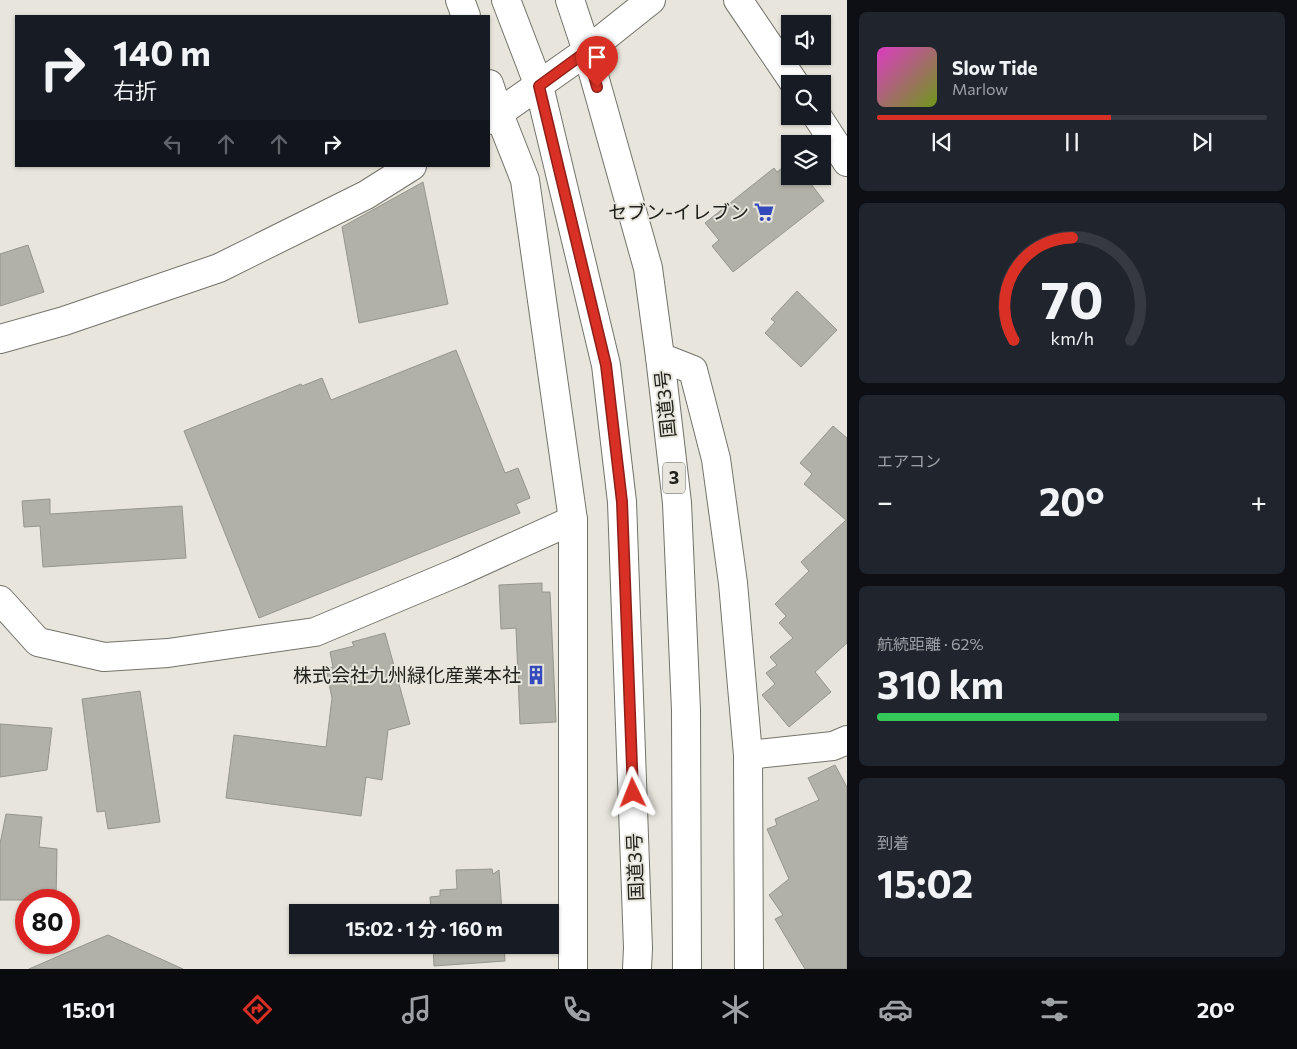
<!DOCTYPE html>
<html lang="ja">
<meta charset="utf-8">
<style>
:root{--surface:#171b24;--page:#20242c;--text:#f1f3f6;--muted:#9ea1a6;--line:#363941;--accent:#d93025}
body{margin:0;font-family:Commissioner,"Noto Sans JP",sans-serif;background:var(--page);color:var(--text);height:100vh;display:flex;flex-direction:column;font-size:19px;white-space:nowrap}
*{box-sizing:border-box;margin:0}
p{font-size:16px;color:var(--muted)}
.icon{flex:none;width:28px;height:28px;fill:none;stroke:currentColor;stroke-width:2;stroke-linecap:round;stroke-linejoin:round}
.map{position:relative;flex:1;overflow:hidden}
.side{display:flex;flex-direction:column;gap:12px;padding:12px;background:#0d0f14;width:450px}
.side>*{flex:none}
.hud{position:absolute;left:15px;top:15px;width:475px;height:152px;border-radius:0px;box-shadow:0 1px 4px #0004;background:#171b24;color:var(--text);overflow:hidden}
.fabs{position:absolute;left:781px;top:15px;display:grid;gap:10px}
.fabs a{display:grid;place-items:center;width:50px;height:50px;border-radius:0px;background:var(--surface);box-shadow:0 1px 4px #0004;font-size:25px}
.speed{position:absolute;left:15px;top:889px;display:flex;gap:10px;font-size:25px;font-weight:700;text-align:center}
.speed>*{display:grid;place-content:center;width:65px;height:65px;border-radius:50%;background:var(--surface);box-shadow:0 1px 4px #0004;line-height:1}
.speed .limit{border:8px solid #d22;background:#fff;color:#111}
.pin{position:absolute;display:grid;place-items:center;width:42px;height:42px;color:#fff;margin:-51px -21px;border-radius:50% 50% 50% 0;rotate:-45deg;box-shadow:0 0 5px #0007}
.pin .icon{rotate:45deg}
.me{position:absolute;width:55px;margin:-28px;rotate:358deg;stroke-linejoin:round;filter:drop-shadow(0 0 4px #0008)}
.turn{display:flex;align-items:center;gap:18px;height:105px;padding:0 15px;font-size:22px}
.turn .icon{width:65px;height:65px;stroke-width:2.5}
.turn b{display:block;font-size:35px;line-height:42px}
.lanes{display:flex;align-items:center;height:48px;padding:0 15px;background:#0003;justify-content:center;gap:25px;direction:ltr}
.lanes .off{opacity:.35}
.big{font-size:38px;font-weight:700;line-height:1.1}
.side .tile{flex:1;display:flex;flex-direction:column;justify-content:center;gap:8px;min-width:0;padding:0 18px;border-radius:8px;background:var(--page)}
.side .dial{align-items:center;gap:0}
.dial svg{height:130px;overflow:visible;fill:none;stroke:var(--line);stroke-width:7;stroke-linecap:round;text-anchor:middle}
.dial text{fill:var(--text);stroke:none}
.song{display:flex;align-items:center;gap:15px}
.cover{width:60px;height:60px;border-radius:8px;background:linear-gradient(135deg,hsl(310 70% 55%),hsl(80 70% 35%))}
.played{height:5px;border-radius:2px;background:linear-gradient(90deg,var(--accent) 60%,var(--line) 60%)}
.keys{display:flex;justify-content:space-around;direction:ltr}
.heat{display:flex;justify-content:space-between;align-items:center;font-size:28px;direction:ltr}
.charge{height:8px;border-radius:4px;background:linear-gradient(90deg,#34c759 62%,var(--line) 0)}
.trip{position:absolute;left:289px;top:904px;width:270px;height:50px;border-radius:0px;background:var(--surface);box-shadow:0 1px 4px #0004;font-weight:700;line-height:50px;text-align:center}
.dock{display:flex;height:80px;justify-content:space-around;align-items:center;background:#090b0e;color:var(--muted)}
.dock .icon{width:35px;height:35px}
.dock .active{color:var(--accent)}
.dock b{font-size:22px;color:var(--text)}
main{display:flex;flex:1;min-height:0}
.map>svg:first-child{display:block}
.building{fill:#b2b1a7;stroke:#96958c}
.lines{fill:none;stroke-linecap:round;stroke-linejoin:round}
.minor-casing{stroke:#74736a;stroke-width:30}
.major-casing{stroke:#74736a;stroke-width:30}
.highway-casing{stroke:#74736a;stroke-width:30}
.minor{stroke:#fff;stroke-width:28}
.major{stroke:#fff;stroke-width:28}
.highway{stroke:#fff;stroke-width:28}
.route-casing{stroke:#8d1f18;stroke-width:12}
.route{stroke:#d93025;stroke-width:9}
.labels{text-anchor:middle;stroke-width:4;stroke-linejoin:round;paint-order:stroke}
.shield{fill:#e8e6dc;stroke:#5c5b56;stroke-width:1}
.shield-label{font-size:18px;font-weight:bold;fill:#20201c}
.poi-label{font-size:19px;fill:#20201c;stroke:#e8e6dc;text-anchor:end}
.street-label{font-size:19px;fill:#20201c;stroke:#e8e6dc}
</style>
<main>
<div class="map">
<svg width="847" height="969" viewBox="0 0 847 969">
<rect width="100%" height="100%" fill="#e8e6dc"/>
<g class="building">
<polygon points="790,162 790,176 805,176 824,201 733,272 712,246 719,240 705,223 774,168 777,172"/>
<polygon points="423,182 448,304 359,323 342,227"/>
<polygon points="28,245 44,292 0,306 0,254"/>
<polygon points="797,291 837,330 801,367 765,333 775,322 771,319"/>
<polygon points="456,350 505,473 518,468 530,498 516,504 520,513 259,618 184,431 301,384 302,386 322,378 331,400"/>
<polygon points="833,426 847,438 847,643 815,672 831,692 789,727 762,695 775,684 766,673 777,665 770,657 793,638 779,623 786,616 775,604 809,571 801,562 846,520 804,484 812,474 800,463"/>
<polygon points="50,499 50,514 182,506 186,558 43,567 40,526 24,527 22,501"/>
<polygon points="542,583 542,592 550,592 556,722 520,724 516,628 501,629 499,585"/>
<polygon points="385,633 410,724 388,730 382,780 366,777 361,816 226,798 234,735 326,747 332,698 326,669 333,667 330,652 354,646 352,642"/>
<polygon points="140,691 160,822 108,829 105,811 97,812 82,699"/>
<polygon points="0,724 52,728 47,770 0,777"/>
<polygon points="835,765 847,787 847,969 805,969 775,919 783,915 769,895 789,879 767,829 777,825 775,819 819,800 808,778"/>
<polygon points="6,814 42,817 39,847 57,849 56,900 0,900 0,844"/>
<polygon points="492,869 493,874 499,870 502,912 431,912 430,897 440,896 440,890 457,889 456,870"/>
<polygon points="108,935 183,969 29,969 91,942"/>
<polygon points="433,945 504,945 505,961 434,966"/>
</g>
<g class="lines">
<defs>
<g id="minor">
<polyline points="460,0 466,16"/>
<polyline points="489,84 499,114 525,180 573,520 573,969"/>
<polyline points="489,120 587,51 651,0"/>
<polyline points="0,339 64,321 219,268 366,195 412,166"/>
<polyline points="660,357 693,370 716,459 733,583 748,755 749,969"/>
<polyline points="0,600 38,642 104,657 168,653 315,632 458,572 573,520"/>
<polyline points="748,755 833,746 847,740"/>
</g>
<g id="major">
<polyline points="738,0 795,84"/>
<polyline points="817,116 847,162"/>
</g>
<g id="highway">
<polyline points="506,0 539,86 606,365 622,502 638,948 637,969"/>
<polyline points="570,0 587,51 648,268 660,357 677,503 686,710 687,969"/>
</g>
</defs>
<use href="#minor" class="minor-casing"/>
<use href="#major" class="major-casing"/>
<use href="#highway" class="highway-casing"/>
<use href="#minor" class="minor"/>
<use href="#major" class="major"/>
<use href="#highway" class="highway"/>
</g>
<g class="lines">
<defs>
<polyline id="route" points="597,87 587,51 539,86 606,365 622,502 633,793"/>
</defs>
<use href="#route" class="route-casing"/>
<use href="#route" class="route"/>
</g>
<defs>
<symbol id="supermarket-bare" viewBox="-9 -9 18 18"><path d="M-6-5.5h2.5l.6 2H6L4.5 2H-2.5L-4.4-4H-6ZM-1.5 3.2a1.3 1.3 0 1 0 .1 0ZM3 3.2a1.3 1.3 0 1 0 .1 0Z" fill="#344abc" stroke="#e8e6dc" stroke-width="2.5" paint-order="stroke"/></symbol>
<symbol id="building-bare" viewBox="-9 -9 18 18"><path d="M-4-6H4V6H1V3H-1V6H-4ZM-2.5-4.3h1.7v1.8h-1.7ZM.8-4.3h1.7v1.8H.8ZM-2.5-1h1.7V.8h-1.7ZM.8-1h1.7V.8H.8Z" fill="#344abc" stroke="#e8e6dc" stroke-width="2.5" paint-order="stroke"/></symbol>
</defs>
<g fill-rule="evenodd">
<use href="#supermarket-bare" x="750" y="198" width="28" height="28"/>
<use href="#building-bare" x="522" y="661" width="28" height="28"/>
</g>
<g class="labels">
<rect class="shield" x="663" y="462.5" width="22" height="31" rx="4"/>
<g class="shield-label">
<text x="674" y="484">3</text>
</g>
<g class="poi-label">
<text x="749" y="219">セブン-イレブン</text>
<text x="521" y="682">株式会社九州緑化産業本社</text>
</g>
<g class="street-label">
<text transform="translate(665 404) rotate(-96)" y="7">国道3号</text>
<text transform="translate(635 867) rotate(-92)" y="7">国道3号</text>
</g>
</g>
</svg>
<div class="fabs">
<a><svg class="icon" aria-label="sound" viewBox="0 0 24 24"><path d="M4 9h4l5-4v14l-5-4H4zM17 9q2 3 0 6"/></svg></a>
<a><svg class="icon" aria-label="search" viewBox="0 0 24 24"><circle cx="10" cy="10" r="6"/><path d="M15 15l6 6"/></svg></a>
<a><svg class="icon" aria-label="layers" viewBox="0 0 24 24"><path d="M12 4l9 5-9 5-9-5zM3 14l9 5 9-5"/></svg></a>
</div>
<div class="speed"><div class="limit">80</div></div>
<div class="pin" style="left:597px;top:87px;background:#d93025"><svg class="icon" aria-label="arrive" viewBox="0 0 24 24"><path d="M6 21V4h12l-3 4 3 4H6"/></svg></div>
<svg class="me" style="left:633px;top:793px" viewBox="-20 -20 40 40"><path d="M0-17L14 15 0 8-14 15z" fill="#d93025" stroke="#fff" stroke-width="4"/></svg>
<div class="trip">15:02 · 1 分 · 160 m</div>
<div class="hud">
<div class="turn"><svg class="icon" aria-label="right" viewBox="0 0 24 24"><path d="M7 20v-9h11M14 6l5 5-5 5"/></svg><div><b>140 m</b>右折</div></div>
<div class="lanes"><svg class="icon off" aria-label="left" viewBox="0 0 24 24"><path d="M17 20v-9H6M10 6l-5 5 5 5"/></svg><svg class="icon off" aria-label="ahead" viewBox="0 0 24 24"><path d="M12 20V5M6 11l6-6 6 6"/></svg><svg class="icon off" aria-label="ahead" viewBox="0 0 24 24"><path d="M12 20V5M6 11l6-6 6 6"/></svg><svg class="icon" aria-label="right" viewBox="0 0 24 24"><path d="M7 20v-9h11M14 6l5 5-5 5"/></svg></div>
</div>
</div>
<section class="side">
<div class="tile">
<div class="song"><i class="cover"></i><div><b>Slow Tide</b><p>Marlow</p></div></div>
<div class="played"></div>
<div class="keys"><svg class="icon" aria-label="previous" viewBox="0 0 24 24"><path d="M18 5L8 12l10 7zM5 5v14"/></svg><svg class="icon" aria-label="pause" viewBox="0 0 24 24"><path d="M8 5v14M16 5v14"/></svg><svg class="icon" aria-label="next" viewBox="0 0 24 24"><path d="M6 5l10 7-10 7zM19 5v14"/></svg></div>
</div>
<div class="tile dial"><svg viewBox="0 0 100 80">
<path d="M14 69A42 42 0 1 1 86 69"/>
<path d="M14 69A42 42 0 0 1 50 6" stroke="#d93025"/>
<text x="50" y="56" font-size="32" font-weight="700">70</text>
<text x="50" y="72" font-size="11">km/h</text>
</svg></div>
<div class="tile"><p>エアコン</p>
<div class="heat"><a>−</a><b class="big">20°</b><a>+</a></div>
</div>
<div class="tile"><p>航続距離 · 62%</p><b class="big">310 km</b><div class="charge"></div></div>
<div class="tile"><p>到着</p><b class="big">15:02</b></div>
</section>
</main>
<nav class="dock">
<b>15:01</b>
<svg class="icon active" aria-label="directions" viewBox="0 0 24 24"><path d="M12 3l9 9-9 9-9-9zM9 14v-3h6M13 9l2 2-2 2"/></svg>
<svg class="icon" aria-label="music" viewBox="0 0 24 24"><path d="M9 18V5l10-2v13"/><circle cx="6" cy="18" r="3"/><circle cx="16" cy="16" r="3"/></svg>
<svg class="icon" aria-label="phone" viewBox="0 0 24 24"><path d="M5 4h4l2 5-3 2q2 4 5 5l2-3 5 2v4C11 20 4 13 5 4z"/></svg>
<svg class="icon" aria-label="climate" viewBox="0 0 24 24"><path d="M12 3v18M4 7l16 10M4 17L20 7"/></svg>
<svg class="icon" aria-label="car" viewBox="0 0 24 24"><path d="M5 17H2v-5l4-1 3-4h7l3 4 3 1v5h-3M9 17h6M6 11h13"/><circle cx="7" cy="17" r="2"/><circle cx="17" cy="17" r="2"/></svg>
<svg class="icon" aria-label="filters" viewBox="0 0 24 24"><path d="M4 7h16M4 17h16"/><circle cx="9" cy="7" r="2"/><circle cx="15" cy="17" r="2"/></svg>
<b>20°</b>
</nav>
